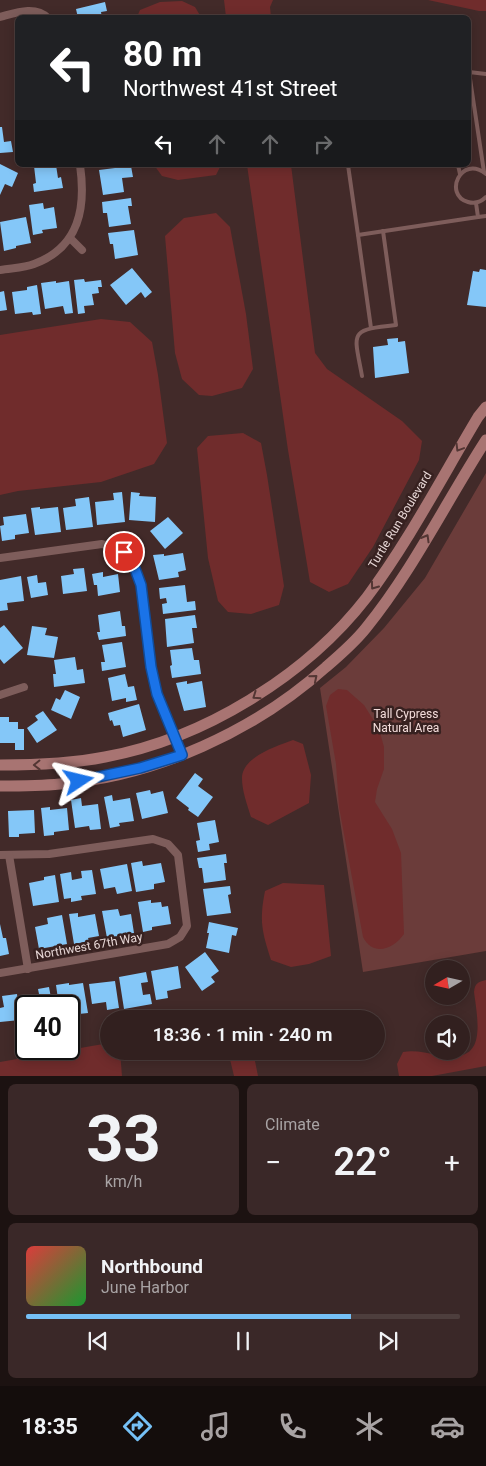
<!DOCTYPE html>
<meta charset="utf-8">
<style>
:root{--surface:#32201f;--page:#3a2828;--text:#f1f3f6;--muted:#a8a3a4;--line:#4d3e3d;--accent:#75c0f6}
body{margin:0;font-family:Roboto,sans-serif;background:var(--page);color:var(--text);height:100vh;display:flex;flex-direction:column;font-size:19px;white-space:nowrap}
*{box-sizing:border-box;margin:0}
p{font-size:16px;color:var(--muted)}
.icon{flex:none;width:28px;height:28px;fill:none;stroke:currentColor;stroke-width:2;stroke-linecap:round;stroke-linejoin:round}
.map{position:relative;height:1076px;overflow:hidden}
.side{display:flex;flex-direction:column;gap:8px;padding:8px;background:#1c1211;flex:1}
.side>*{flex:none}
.top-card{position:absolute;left:15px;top:15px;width:456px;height:152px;border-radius:8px;box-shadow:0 2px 12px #0003,0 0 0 1px var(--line);background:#202124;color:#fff;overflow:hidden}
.needle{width:32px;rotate:261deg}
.buttons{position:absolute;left:425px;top:960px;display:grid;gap:10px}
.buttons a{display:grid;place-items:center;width:45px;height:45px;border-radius:50%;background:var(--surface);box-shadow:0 2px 12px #0003,0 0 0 1px var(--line);font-size:25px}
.speed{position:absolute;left:15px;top:995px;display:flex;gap:10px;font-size:25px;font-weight:700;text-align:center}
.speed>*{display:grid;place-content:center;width:65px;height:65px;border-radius:50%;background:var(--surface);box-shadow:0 2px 12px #0003,0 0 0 1px var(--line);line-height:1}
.speed .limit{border:2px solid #111;border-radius:8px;background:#fff;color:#111}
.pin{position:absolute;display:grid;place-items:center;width:42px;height:42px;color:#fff;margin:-21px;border:2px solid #fff;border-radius:50%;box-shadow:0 1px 5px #0007}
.me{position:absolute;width:55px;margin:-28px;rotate:80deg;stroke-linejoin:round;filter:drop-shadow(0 0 4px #0008)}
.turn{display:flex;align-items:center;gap:18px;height:105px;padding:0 25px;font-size:22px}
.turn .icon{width:65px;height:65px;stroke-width:2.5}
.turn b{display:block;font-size:35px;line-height:42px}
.lanes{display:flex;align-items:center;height:48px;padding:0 25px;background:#0003;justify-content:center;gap:25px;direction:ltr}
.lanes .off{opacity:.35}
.big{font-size:38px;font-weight:600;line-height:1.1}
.side .card{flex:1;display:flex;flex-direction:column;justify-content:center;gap:8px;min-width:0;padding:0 18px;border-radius:8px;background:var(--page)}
.side .dial{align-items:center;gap:0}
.dial b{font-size:65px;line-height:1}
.song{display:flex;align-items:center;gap:15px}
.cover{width:60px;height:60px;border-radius:8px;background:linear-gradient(135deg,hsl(0 70% 55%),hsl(130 70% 35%))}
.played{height:5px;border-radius:2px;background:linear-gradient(90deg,var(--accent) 75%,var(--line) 75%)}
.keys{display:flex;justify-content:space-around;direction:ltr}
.heat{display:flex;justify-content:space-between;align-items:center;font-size:28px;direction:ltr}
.side .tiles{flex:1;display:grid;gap:8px;grid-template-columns:1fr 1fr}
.card:last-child{grid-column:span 2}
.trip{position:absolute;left:100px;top:1010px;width:285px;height:50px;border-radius:25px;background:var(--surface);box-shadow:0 2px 12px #0003,0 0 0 1px var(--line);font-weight:600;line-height:50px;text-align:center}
.dock{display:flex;height:80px;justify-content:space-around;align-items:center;background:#140d0c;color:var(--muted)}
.dock .icon{width:35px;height:35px}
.dock .current{color:var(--accent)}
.dock b{font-size:22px;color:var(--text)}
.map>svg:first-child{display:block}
.green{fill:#6b3c3a}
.water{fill:#702c2c}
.building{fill:#84c7f8}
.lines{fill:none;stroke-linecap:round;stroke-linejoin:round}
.lane{stroke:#7e5d5b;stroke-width:4}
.street{stroke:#7e5d5b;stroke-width:8}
.secondary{stroke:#a87472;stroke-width:11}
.oneway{stroke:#533634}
.route-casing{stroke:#114b97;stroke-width:12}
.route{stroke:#1a73e8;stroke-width:9}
.labels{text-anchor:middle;stroke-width:5;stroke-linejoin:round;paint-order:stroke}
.street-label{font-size:12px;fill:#e7d7d6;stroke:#372120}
.park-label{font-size:12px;fill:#f4dddb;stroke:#372120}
</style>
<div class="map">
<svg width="486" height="1076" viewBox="0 0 486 1076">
<rect width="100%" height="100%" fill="#422a29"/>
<polygon class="green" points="486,473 486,951 363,972 320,688 346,667 384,628 425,578"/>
<g class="water">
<polygon points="224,0 273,0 270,7 271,17 226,17"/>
<polygon points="428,0 486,0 486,11 479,11"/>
<polygon points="182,1 195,7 201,17 137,17 140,10 160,2"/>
<polygon points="154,165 221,165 216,175 178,180 162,176"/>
<polygon points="247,165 291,165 315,353 327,369 402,421 422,441 419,460 373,547 348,584 329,592 310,582 288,450"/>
<polygon points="216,213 230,227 246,314 253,369 242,388 212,396 199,395 182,379 175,353 165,236 184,218"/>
<polygon points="101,319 130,322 152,342 158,375 167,443 154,464 101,482 18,491 0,495 0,335"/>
<polygon points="243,433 261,443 267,475 284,586 279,605 251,614 228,612 218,601 208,558 197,448 208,436"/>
<path d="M 338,689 L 347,690 L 364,705 L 379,729 L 384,747 L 384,769 L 377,789 L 375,802 L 392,829 L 401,853 L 404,934 C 394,949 373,957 363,937 L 339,807 L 336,764 L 326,706 L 330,695 Z"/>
<path d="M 293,740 L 303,744 L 311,775 L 309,803 L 268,825 L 251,817 C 247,804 242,791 242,778 C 242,757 277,746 293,740 Z"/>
<path d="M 283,883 L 324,885 L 331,956 L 309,964 L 291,967 L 271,960 C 262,932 259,921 265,891 Z"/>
<path d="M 486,980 L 486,1066 L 432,1076 L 399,1076 L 397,1064 L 403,1052 C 415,1050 426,1053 438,1055 C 486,1065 479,1028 474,992 C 475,983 478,982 486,980 Z"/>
<polygon points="109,1043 109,1051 120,1051 122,1076 0,1076 0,1062"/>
<polygon points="228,1051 253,1051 258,1076 234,1076"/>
</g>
<g class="building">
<polygon points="105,2 107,11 101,12 102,18 78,18 76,9"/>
<polygon points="0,127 2,127 4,142 11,141 13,152 0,153"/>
<polygon points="0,164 18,173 12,187 5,184 0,195"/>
<polygon points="43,165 56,165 58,178 61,177 63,188 34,192 33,184 36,183 34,166"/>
<polygon points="131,166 133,177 122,178 124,192 103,195 99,170"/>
<polygon points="131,198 132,206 128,206 131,224 109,227 107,213 103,213 102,202"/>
<polygon points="43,203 44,209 54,207 57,228 42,230 43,233 33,235 29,205"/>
<polygon points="26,217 31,243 16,246 16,248 4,251 0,222"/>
<polygon points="134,230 138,255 115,259 113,244 110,244 108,233"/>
<polygon points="132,268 152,292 145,298 141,292 126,305 110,285"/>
<polygon points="480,269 486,270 486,307 467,305 473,271 479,272"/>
<polygon points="84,279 85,282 101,280 102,287 98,287 99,293 92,294 94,305 84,306 85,313 78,314 74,280"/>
<polygon points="56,281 56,283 69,281 73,313 65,314 63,306 45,309 41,283"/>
<polygon points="37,285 41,314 33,315 32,312 15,314 12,292 27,290 27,287"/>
<polygon points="4,291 7,310 0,311 0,292"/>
<polygon points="398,338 398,342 405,341 409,373 375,378 373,347 388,345 387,339"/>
<polygon points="122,492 125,522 97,525 95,502 114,500 113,493"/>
<polygon points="131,492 140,493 139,496 156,497 155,522 129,520"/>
<polygon points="89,497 93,527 66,530 63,508 76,506 75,499"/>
<polygon points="40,507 40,509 58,507 61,532 35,535 31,508"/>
<polygon points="26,514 29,533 15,535 15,539 2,541 0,526 4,525 3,517"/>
<polygon points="168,517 183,533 165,549 150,531"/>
<polygon points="183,553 186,570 178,572 179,577 159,580 153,555 164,554 164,556"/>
<polygon points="84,568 87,591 63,594 61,576 74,574 73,569"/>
<polygon points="103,572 103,577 118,574 120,592 98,596 97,585 94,585 92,574"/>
<polygon points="37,575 38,583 46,582 48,595 31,598 27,577"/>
<polygon points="21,576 24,601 7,603 8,610 0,611 0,580"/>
<polygon points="185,585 187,602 195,601 196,610 163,614 162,604 167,603 166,598 160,599 159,588"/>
<polygon points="120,611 122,626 125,626 126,636 99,640 97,632 100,632 98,615"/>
<polygon points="195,615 197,628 192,628 194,643 167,647 165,619"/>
<polygon points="4,625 23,648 4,664 0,659 0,628"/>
<polygon points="32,626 47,628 45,635 58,637 54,658 27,655"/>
<polygon points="122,642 126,667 102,671 101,662 105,662 102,645"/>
<polygon points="192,648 194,660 199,660 201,674 172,678 170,666 172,665 170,650"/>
<polygon points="75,657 77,670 83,669 85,683 54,687 53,674 56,674 54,660"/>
<polygon points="125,674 128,687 134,686 137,700 126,702 126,698 112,701 108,678"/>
<polygon points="187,681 187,684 202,681 206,707 184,711 176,683"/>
<polygon points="65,690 80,697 71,719 51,710 56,698 60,700"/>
<polygon points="139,704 146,730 123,737 120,725 114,726 112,720 110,721 108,713"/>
<polygon points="43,711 57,730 37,743 27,728 38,720 35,716"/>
<polygon points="0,717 9,717 9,722 18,722 18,729 24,729 24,750 15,750 15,743 0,743"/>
<polygon points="195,773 203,779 198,786 213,797 198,817 188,810 189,808 176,798"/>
<polygon points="150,790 151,794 163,791 168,813 142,819 136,793"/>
<polygon points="112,795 113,801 130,798 134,821 119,823 120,826 110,828 104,797"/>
<polygon points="81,798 82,806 98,804 101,829 90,830 89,826 75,828 71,800"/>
<polygon points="50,807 50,810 67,808 69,830 54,832 54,835 44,836 41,808"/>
<polygon points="34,810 35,833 19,834 19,837 9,837 8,811"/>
<polygon points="215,820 219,842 209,844 210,850 198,852 196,841 200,840 197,823"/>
<polygon points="226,854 227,863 224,863 226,880 204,883 202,868 199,868 197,858"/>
<polygon points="142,861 143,866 161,863 165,882 154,884 154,889 136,892 131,863"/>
<polygon points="127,864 132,891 117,894 115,887 104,889 100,869"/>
<polygon points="92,870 96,894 81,896 82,900 71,902 71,898 64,899 60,874 71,872 72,880 82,878 81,871"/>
<polygon points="55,875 59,902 33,906 29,883 44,880 44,877"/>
<polygon points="230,886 231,894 228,895 231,913 207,916 203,889"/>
<polygon points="151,900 151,903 161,902 162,907 168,906 171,924 152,927 152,930 143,932 138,902"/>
<polygon points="118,909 120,916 131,914 134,933 107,938 102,911"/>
<polygon points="78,913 78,917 95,914 99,936 88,938 89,941 74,944 69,914"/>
<polygon points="62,915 67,944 39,949 35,927 48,924 47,918"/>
<polygon points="209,922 238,928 236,936 232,935 229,953 206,948 209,933 207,933"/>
<polygon points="0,924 3,938 6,938 9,954 0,956"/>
<polygon points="205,952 219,971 211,977 215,982 202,991 185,967"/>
<polygon points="178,966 181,988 167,991 168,998 156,1000 151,971"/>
<polygon points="146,972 148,982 141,983 143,995 150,994 152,1004 124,1009 119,977"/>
<polygon points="115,981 119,1008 107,1010 106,1002 92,1004 89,984"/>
<polygon points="69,983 69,985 83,983 88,1013 79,1014 78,1008 69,1010 69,1006 59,1006 56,985"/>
<polygon points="49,987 51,998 48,998 49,1006 26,1006 25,996 39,994 38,989"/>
<polygon points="17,994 20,1020 0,1022 0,1008 4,1007 2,996"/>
</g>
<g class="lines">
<g class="lane">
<polyline points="348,165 358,235 478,217 476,203"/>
<polyline points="458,165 460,174"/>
<polyline points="484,172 469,72 486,74"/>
<path d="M 486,174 C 461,154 443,195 468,202 C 475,204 481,202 486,197"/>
<polyline points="478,217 486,216"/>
<polyline points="358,235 371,328"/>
<path d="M 362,376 C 354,332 348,330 396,325 L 383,231"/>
</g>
<g class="street">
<path d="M 0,17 C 15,13 35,5 48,18"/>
<polyline points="70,238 82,250"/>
<path d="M 0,270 C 11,268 24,268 34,264 C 80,247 86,207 80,165"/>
<path d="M 0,558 L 102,544 C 109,546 117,547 123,552 C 150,573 146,661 157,695 C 163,715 173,735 182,755"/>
<polyline points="0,695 24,687"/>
<polyline points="0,855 49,854 153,839 168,844 178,855 187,926 180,937 168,944 0,973"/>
<polyline points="9,855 28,969"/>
</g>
<g class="secondary">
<path d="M 0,765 C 35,765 70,764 105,757 C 203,739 306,676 367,597 C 409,541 442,477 478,417 L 486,407"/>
<path d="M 0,786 C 20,786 40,786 60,784 C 156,776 255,731 326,667 C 340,655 355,642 366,628 C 413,570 446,502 486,440"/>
</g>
</g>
<defs><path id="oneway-chevron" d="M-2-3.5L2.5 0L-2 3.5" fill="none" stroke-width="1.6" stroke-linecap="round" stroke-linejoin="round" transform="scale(1.25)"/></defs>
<g class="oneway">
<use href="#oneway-chevron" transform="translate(459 448) rotate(121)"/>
<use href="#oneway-chevron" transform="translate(426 538) rotate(-60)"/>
<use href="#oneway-chevron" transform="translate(374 586) rotate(126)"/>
<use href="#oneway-chevron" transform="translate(314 678) rotate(-40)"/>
<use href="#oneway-chevron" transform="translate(256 696) rotate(145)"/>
<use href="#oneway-chevron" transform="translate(37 765) rotate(179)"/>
</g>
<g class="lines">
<defs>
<polyline id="route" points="79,781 140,768 182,755 157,694 151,667 141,585 134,566 124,552"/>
</defs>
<use href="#route" class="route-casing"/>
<use href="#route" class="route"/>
</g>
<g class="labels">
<g class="street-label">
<text transform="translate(400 520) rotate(-59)" y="4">Turtle Run Boulevard</text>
<text transform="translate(89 946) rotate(-10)" y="4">Northwest 67th Way</text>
</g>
<g class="park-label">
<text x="406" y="718">Tall Cypress<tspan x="406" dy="14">Natural Area</tspan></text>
</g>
</g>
</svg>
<div class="buttons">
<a><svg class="needle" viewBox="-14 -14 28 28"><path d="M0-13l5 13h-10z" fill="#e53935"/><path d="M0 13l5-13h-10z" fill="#a8a3a4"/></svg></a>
<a><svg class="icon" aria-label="sound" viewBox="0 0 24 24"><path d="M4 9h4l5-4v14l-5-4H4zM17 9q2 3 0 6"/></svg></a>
</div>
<div class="speed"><div class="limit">40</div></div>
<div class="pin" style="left:124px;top:552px;background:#d93025"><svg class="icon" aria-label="arrive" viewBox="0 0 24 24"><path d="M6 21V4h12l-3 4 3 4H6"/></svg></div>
<svg class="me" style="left:79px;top:781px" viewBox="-20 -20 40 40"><path d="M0-17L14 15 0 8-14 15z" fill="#1a73e8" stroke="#fff" stroke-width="4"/></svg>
<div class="trip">18:36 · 1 min · 240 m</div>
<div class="top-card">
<div class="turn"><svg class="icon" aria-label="left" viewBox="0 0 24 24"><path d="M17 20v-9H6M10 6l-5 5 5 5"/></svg><div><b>80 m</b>Northwest 41st Street</div></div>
<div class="lanes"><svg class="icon" aria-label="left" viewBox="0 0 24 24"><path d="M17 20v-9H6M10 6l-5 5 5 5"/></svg><svg class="icon off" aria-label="ahead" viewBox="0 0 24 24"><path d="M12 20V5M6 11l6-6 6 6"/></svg><svg class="icon off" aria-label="ahead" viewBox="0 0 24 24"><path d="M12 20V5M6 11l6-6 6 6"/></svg><svg class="icon off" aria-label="right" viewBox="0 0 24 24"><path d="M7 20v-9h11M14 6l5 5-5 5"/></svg></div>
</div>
</div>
<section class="side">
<div class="tiles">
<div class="card dial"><b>33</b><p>km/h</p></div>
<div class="card"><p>Climate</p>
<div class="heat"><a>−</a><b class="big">22°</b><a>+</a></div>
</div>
<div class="card">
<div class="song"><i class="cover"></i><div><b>Northbound</b><p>June Harbor</p></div></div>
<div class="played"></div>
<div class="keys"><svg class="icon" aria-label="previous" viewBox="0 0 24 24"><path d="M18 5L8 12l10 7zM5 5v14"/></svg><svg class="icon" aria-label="pause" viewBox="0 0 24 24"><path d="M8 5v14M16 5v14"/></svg><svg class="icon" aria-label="next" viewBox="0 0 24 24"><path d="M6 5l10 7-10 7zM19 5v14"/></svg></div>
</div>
</div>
</section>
<nav class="dock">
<b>18:35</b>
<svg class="icon current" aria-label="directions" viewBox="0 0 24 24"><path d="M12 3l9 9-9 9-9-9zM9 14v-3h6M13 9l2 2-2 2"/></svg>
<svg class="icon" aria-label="music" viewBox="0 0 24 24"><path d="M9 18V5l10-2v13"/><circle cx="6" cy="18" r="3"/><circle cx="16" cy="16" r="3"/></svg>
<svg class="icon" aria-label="phone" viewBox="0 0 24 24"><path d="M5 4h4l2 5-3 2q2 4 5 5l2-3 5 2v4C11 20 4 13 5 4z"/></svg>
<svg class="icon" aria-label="climate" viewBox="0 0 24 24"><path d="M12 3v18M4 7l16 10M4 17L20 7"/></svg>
<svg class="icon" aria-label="car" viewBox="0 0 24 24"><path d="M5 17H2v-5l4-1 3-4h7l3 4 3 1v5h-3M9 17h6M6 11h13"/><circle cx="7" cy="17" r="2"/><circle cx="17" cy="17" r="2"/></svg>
</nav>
